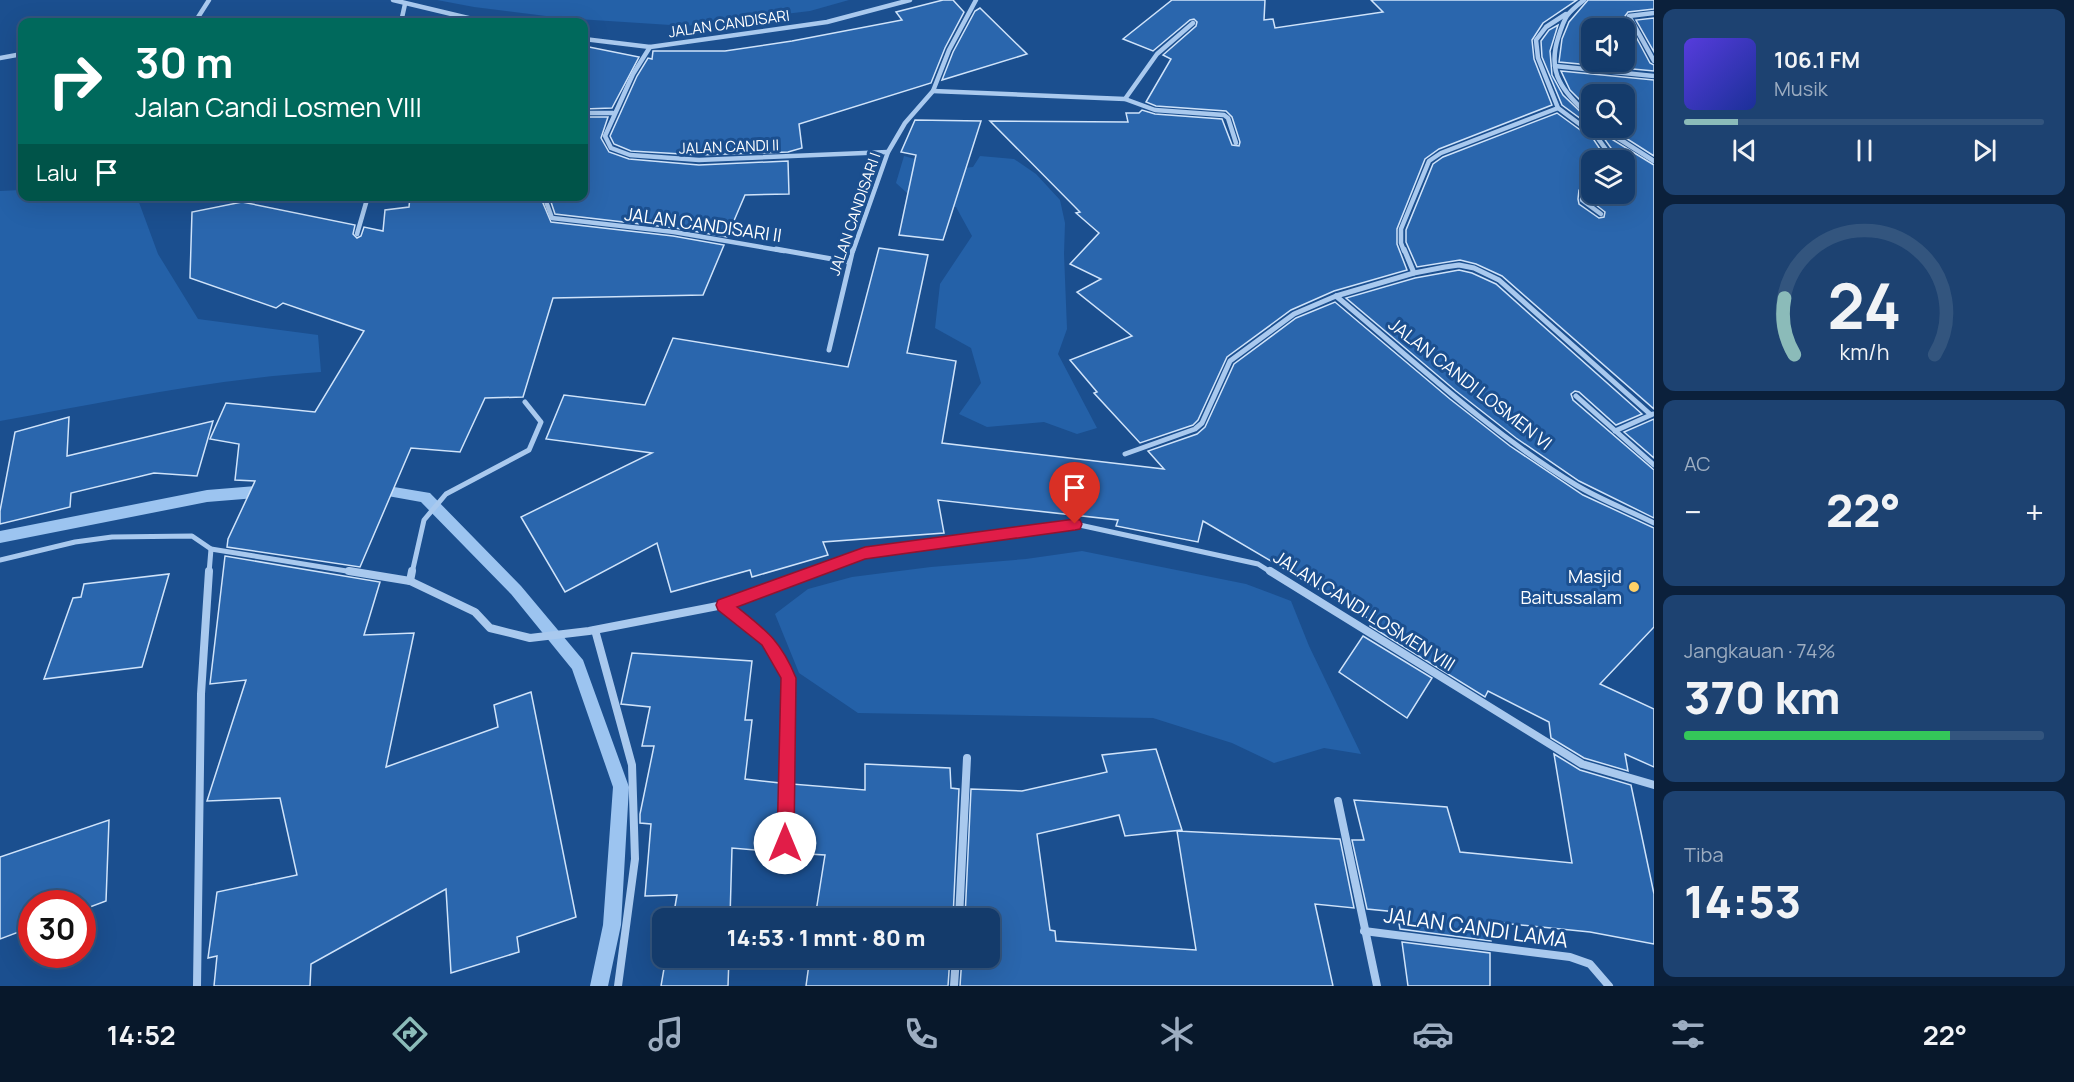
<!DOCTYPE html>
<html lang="id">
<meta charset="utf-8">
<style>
:root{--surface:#143b6b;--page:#1d4271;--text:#f1f3f6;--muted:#9dadc1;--line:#33557e;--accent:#8bbbb9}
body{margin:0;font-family:Manrope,sans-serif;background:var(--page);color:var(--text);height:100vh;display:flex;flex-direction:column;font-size:22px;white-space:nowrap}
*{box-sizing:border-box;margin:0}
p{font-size:20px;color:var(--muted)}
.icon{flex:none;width:33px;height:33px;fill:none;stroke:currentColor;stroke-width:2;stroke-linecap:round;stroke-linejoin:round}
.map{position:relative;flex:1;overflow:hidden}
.panel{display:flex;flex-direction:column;gap:9px;padding:9px;background:#0b203b;width:420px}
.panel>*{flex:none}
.top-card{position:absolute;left:18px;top:18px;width:570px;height:183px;border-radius:12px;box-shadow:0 6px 24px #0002,0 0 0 2px var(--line);background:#00695c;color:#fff;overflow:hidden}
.fabs{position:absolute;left:1581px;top:18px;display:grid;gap:12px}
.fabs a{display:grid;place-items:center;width:54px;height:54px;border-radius:12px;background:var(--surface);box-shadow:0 6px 24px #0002,0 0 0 2px var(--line);font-size:30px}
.speed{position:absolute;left:18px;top:890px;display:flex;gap:12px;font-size:30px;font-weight:700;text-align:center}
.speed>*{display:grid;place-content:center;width:78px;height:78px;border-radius:50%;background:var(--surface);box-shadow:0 6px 24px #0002,0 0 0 2px var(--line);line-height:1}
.speed .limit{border:9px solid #d22;background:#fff;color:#111}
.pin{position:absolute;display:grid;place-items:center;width:51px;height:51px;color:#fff;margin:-62px -26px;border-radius:50% 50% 50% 0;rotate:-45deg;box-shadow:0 0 6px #0007}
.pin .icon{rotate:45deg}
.me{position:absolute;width:66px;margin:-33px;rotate:0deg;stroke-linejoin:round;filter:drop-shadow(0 0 4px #0008)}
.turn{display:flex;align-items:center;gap:21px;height:126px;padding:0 18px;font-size:27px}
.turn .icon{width:78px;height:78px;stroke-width:2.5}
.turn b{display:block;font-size:42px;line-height:51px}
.then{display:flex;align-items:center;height:57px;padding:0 18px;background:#0003;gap:12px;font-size:22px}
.big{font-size:45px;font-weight:800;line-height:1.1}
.panel .card{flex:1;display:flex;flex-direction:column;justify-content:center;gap:9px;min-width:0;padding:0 21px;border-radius:12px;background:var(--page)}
.panel .dial{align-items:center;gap:0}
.dial svg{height:156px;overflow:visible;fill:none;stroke:var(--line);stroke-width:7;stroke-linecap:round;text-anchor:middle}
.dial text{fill:var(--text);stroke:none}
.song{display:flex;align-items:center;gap:18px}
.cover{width:72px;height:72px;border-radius:9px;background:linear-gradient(135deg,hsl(250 70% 55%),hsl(230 70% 35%))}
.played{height:6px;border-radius:3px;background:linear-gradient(90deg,var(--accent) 15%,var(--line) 15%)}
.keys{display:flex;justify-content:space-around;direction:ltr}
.heat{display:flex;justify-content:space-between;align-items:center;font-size:33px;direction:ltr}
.charge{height:9px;border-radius:4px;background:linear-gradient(90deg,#34c759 74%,var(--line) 0)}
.trip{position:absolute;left:652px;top:908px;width:348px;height:60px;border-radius:12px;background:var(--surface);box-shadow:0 6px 24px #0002,0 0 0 2px var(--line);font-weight:800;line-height:60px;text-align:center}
.dock{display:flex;height:96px;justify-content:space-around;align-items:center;background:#08182b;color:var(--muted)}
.dock .icon{width:42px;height:42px}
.dock .active{color:var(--accent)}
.dock b{font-size:27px;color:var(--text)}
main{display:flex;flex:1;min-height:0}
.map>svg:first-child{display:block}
.green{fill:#2461a8}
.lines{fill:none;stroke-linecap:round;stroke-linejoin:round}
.stream{fill:#9cc4f0;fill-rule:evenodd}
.building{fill:#2a66ad;stroke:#cfe3fa;stroke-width:1.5;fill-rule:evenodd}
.minor-far2{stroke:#a9c9ee;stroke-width:4.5}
.minor-far1{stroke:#a9c9ee;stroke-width:5}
.minor{stroke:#a9c9ee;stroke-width:8}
.route{fill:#e11d48;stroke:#92132f;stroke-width:1.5}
.poi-dot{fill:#ffd166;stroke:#1b4f8f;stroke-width:2}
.labels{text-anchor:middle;stroke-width:6;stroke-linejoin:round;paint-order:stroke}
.far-street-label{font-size:15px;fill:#fff;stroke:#1b4f8f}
.street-label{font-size:18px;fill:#fff;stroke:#1b4f8f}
.poi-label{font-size:18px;fill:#fff;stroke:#1b4f8f;text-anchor:end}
.near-street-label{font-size:21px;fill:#fff;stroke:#1b4f8f}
</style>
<main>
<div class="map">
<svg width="1654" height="986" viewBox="0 0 1654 986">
<rect width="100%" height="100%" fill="#1b4f8f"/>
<g class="green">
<polygon points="437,0 849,0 810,11 686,26 562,18 474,7"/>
<polygon points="904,156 952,169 973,167 980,156 1014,159 1036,174 1060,200 1065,223 1064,254 1067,329 1058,354 1097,428 1077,434 1044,422 987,427 959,414 981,383 971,348 935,328 940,284 972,236 956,207 917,202 896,183"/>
<path d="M 22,190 L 22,196 L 137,197 L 158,254 L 198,319 L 318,335 L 321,372 C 213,379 106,402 0,421 L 0,191 Z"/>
<polygon points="1082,551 1246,584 1291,601 1309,646 1361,754 1324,748 1274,763 1232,743 1153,718 858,713 799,673 775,614 808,589 852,577 931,567 1026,559"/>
</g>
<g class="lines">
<g class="stream">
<polygon points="376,484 430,493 521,586 583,660 629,787 621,925 608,986 590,986 603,925 613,787 572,669 511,594 421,502 371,493 369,489 371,485"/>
<polygon points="267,485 272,487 274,491 272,495 267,497 207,502 0,543 0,531 207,490"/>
</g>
</g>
<g class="building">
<polygon points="943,0 953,0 964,12 945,48 931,83 799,124 802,148 788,152 699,155 631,151 614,144 610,136 637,76 648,58 652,59 653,51 725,51 792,41 902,20 896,12"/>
<polygon points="1172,0 1265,0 1264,20 1273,19 1275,28 1383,12 1371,0 1577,0 1543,23 1532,40 1534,59 1552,105 1439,149 1425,159 1397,229 1397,244 1407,270 1334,291 1291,310 1227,357 1198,420 1193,425 1140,443 1094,393 1097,392 1070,360 1132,336 1077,292 1101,279 1070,264 1099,233 1076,213 1080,212 990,121 1128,122 1126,113 1139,113 1142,110 1155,114 1222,119 1232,145 1239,146 1240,142 1232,117 1226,111 1156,106 1146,102 1171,59 1163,55 1196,26 1197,22 1194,19 1190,20 1153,51 1123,39"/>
<path d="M 1588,0 L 1654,0 L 1654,9 L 1628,12 L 1625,16 L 1650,63 L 1654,65 L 1654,71 L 1559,62 L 1562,39 L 1569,22 ZM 1592,28 L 1624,28 L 1624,62 L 1592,62 Z"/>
<polygon points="980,8 1027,54 942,80 953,52 975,11"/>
<polygon points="1654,18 1654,52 1636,20"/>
<polygon points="1558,25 1550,51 1552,75 1563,95 1592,123 1592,127 1562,105 1542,57 1541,41 1549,30"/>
<polygon points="584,46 639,57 612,108 584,109"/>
<polygon points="1561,71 1654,80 1654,156 1610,128 1624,128 1624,94 1592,94 1592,112 1570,90"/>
<polygon points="1557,113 1594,140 1606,158 1606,160 1592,160 1592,178 1579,190 1578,199 1579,204 1599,218 1604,217 1605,212 1587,198 1587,194 1592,189 1592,194 1624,194 1624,160 1616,160 1616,155 1601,134 1592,128 1598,128 1600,132 1654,165 1654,409 1502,276 1476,264 1460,260 1417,267 1406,242 1406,230 1433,164 1443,157"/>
<polygon points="584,117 608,117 601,138 609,152 629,159 699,165 788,161 789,194 745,195 727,237 675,228 555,214 549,196 584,196"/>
<polygon points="915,120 981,121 943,240 899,235 916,155 901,152"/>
<polygon points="410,196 540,196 551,222 673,236 724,245 703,295 553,298 523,397 485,398 460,452 411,448 360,567 227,547 228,539 255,481 235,480 239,444 210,439 226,403 315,412 364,331 283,303 276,308 190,278 192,212 242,202 355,225 353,234 357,238 361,236 364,227 383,231 385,210 409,207"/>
<polygon points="879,248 928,255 907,353 956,361 942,443 1164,469 1148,451 1197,434 1205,427 1234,364 1296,318 1335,302 1450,399 1510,446 1583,495 1654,528 1654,627 1600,684 1654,709 1654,767 1625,754 1628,771 1584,758 1551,738 1549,722 1488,691 1485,697 1370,626 1373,621 1203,521 1198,542 1116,526 1118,520 938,500 944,533 823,542 828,555 752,577 750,570 671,592 657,543 565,592 521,517 652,453 546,439 564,395 645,405 673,338 848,367"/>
<polygon points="1459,270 1472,273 1496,284 1642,414 1616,425 1579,392 1575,391 1571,394 1573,400 1654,470 1654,518 1579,481 1516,438 1456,391 1346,298 1415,278"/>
<polygon points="69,417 67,456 213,421 197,476 154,473 71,493 70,507 0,524 0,511 15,432"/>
<polygon points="1654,419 1654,458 1624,432"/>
<polygon points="225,556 380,582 364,635 414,633 386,767 498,727 494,705 531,692 576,917 517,937 519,952 451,973 446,889 311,964 310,986 214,986 217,956 208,958 217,892 297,875 280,798 207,801 246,680 210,684"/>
<polygon points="169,574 142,667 44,679 73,598 81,597 84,584"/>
<polygon points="1363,636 1432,678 1407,718 1339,672"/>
<polygon points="632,653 752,661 745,720 752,720 745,779 780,783 779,852 732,848 730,918 673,918 677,895 645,896 651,824 640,823 640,814 654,746 642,746 650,707 621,704"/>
<polygon points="1156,749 1182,830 1125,836 1119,815 1037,834 1050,930 1055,931 1056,941 1196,950 1177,831 1340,839 1354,908 1315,904 1333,986 960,986 962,957 990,957 990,918 965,918 971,789 1022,791 1107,772 1102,755"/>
<polygon points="1554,754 1580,770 1631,785 1654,894 1654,944 1590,932 1491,922 1491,941 1400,929 1397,912 1367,909 1352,840 1364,840 1354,800 1447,807 1460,852 1572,863"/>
<polygon points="865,764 950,768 951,788 959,789 953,918 815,918 825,855 791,853 792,784 865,790"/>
<polygon points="109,820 106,901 82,910 82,903 32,903 32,927 0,939 0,857"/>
<polygon points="1402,942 1490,953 1490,986 1408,986"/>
<polygon points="666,957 729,957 728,986 661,986"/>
<polygon points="810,957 950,957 948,986 806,986"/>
</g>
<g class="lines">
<g class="minor-far2">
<polyline points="393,0 485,22"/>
<path d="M 1584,0 C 1566,14 1565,16 1558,38 C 1546,77 1566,93 1592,119"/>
<polyline points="1654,13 1629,16 1654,61"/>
<polyline points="1566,14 1546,27 1536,40 1538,58 1558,108 1597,137 1612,158 1610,160"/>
<polyline points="195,22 209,0"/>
<polyline points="401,22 405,4"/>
<polyline points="584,39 650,47 827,22 910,0"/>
<polyline points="650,47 633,74 605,136 611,148 630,155 699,160 888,152"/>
<polyline points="0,58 22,54"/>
<polyline points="1555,66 1654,76"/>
<polyline points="933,91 1125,99 1157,54 1193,23"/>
<polyline points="1125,99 1155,110 1224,115 1228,118 1236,143"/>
<polyline points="584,113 613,113"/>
<polyline points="1602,128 1654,161"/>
<polyline points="1592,182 1583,192 1582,200 1601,214"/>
<polyline points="544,196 552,218 674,232 784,251"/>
<polyline points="357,234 368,196"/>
<polyline points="853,251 888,152 905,123 933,91 949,50 976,0"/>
<polyline points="1404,251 1401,243 1401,229 1429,161 1441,153 1558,108"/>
</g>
<g class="minor-far1">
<polyline points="776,249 849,262"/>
<polyline points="1404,249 1414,273"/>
<path d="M 1336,296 C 1414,361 1489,432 1576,485 C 1601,500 1628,510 1654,523"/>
<polyline points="829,350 853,249"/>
<polyline points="1576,396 1654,465"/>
<polyline points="1615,431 1653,414"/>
<polyline points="1125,454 1195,429 1202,423 1230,361 1294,314 1336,296 1414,273 1445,267 1459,265 1474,268 1499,280 1650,414"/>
<polyline points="0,560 75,542 112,537 192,536 211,549 359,573"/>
<polyline points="209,573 211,549"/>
<polyline points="412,573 424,520 446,494 529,450 541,422 525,402"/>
<polyline points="811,573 865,553 1075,524 1258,564 1272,573"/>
</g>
<g class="minor">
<polyline points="349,571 410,581 475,612 490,628 530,638 589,631 723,605 815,571"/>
<polyline points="1270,571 1582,764 1654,785"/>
<polyline points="410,581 412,571"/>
<polyline points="723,605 769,645 788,678 785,865"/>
<polyline points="595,630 632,765 635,859 618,986"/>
<polyline points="1338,801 1377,986"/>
<polyline points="959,918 967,758"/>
<polyline points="1364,931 1570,957 1590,964 1609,986"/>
<polyline points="197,986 201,694 209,571"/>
<polyline points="954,986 956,957"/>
</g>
</g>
<path class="route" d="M 1075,519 L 1080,520 L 1082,524 L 1080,529 L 1075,530 L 865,559 L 737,607 C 767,631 781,641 796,678 L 794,843 L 791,850 L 785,852 L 779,850 L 777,843 L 781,678 L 762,645 L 718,610 L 716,605 L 718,600 L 865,547 Z"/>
<circle class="poi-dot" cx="1634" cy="587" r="6"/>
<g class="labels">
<g class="far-street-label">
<text transform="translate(729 24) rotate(-8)" y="5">JALAN CANDISARI</text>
<text transform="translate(729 147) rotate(-2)" y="5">JALAN CANDI II</text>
<text transform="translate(855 214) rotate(-71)" y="5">JALAN CANDISARI I</text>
</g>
<g class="street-label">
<text transform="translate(703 225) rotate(8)" y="6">JALAN CANDISARI II</text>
<text transform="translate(1470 384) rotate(38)" y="6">JALAN CANDI LOSMEN VI</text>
<text transform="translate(1364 611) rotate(32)" y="6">JALAN CANDI LOSMEN VIII</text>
</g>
<g class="poi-label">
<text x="1622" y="583">Masjid<tspan x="1622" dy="21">Baitussalam</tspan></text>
</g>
<g class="near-street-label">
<text transform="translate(1476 928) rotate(8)" y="7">JALAN CANDI LAMA</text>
</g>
</g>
</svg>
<div class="fabs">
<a><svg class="icon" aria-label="sound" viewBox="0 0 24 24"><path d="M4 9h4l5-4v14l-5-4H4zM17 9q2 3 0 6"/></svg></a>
<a><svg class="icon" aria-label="search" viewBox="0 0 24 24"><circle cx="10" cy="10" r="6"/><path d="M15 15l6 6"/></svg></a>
<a><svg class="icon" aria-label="layers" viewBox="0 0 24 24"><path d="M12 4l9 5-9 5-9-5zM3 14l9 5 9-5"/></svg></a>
</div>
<div class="speed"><div class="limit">30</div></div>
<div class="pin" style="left:1075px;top:524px;background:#d93025"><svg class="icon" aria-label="arrive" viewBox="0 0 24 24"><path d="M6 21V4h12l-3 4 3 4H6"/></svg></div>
<svg class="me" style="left:785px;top:843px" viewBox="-20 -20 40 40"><circle r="19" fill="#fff"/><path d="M0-13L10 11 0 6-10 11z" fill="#e11d48"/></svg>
<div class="trip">14:53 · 1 mnt · 80 m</div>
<div class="top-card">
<div class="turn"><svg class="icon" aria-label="right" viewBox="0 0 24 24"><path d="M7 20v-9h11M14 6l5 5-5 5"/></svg><div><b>30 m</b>Jalan Candi Losmen VIII</div></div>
<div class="then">Lalu<svg class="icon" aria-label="arrive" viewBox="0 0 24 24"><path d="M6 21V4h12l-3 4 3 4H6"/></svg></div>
</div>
</div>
<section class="panel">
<div class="card">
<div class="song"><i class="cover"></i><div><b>106.1 FM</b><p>Musik</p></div></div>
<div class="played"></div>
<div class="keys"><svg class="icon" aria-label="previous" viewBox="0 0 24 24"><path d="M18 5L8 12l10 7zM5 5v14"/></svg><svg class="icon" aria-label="pause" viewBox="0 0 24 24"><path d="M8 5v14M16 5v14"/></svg><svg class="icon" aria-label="next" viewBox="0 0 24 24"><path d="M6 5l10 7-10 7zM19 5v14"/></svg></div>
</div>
<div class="card dial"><svg viewBox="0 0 100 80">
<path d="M14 69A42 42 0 1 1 86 69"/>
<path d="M14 69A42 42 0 0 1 9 40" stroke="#8bbbb9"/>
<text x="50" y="56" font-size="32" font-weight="700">24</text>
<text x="50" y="72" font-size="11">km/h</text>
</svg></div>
<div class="card"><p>AC</p>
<div class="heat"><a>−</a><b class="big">22°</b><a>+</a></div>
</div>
<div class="card"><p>Jangkauan · 74%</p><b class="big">370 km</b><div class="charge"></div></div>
<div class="card"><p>Tiba</p><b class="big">14:53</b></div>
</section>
</main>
<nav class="dock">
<b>14:52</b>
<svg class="icon active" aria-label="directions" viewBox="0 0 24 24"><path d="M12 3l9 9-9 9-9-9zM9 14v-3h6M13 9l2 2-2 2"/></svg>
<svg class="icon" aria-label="music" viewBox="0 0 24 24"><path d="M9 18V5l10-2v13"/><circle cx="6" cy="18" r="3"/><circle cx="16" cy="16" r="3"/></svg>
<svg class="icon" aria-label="phone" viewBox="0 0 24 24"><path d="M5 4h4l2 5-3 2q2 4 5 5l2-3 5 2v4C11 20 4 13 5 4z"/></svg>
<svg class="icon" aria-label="climate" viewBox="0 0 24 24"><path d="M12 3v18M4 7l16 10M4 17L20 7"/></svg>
<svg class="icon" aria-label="car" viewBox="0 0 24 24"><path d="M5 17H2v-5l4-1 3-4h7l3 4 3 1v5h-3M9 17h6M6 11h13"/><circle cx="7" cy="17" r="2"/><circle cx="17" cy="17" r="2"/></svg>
<svg class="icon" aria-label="filters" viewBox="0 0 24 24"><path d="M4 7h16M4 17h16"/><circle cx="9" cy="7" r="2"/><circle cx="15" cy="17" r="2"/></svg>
<b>22°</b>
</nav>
